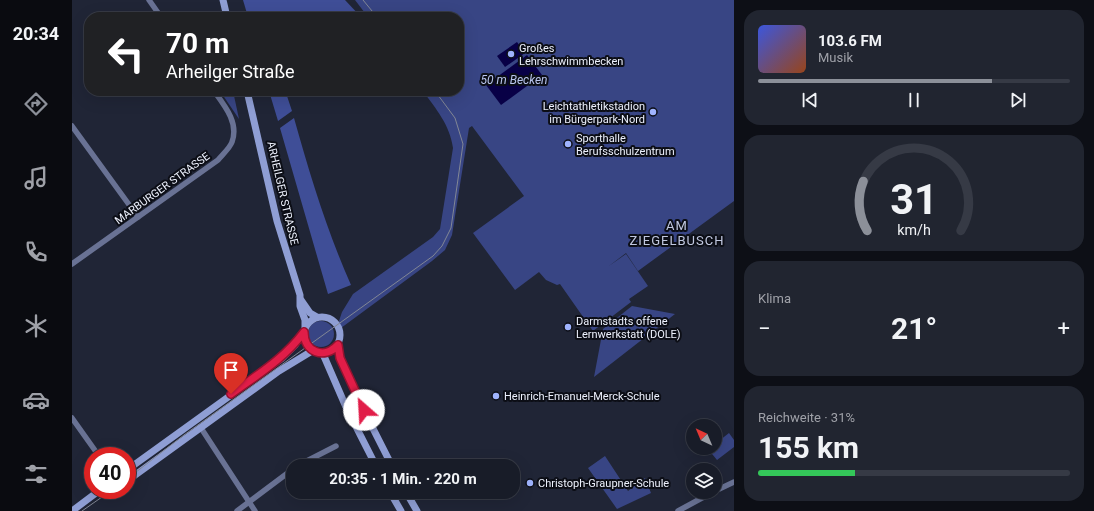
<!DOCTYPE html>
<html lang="de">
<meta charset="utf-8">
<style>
:root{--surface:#181c28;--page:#212530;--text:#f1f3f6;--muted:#9fa1a8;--line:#363a45;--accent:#8c9099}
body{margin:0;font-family:Roboto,sans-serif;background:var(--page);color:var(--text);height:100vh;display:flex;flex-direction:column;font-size:15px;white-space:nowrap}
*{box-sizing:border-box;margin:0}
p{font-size:13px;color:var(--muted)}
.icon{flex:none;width:22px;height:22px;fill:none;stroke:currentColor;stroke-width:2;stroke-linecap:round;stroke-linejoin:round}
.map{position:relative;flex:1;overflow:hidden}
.panel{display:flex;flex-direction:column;gap:10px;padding:10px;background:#0d0f16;width:360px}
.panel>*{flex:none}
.top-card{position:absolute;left:12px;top:12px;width:380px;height:84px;border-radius:16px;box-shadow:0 4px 16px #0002,0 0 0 1px var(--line);background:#202124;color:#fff;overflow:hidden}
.needle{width:26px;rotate:316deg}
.buttons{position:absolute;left:614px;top:419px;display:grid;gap:8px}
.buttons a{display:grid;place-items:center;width:36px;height:36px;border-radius:50%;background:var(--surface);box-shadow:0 4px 16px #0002,0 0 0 1px var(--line);font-size:20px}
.speed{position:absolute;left:12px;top:447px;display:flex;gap:8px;font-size:20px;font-weight:700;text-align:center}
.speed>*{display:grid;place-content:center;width:52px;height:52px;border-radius:50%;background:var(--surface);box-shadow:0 4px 16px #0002,0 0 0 1px var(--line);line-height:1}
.speed .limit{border:6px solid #d22;background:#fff;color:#111}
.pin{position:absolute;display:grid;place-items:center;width:34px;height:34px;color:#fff;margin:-41px -17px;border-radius:50% 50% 50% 0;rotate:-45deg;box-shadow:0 0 4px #0007}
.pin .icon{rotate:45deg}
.me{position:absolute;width:44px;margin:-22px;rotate:334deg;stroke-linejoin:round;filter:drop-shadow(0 0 3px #0008)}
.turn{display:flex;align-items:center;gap:14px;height:84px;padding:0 16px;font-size:18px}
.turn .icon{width:52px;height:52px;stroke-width:2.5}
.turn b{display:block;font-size:28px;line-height:34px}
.big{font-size:30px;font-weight:700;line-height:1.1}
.panel .tile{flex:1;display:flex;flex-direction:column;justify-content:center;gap:6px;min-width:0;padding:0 14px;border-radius:16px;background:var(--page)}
.panel .dial{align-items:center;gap:0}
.dial svg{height:104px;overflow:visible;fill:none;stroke:var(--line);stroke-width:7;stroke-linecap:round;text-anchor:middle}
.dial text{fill:var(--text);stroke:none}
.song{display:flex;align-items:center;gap:12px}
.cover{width:48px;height:48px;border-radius:6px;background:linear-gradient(135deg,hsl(230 70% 55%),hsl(20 70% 35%))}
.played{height:4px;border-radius:2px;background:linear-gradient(90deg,var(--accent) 75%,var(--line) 75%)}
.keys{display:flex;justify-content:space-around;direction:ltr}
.heat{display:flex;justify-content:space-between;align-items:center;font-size:22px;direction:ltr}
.charge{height:6px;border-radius:3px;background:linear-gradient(90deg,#34c759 31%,var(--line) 0)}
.trip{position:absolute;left:214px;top:459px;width:234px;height:40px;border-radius:16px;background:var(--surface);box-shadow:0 4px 16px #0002,0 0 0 1px var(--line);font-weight:700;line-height:40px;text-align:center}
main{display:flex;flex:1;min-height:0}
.menu{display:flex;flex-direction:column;width:72px;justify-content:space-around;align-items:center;background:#0a0b10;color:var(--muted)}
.menu .icon{width:28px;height:28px}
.menu .current{color:var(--accent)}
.menu b{font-size:18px;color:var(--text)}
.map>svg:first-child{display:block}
.green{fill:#384584}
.forest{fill:#3f4e97}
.water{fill:#080046}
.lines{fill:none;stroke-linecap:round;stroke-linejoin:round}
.street{stroke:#697294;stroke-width:5.5}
.secondary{stroke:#8f9ed4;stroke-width:7}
.tram{stroke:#828795;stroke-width:1}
.route-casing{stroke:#92132f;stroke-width:10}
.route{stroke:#e11d48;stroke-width:7}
.poi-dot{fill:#9fb3fd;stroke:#0c0e16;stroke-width:1.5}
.labels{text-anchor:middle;stroke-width:4;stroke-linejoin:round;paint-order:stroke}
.poi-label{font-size:11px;fill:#edf1fd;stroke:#0c0e16;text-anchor:start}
.street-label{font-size:11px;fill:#edf1fd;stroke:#0c0e16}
.water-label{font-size:12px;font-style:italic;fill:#b9c5ee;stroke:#0c0e16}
.quarter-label{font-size:13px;letter-spacing:1px;fill:#c1c8e0;stroke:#0c0e16}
</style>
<main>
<nav class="menu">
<b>20:34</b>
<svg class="icon current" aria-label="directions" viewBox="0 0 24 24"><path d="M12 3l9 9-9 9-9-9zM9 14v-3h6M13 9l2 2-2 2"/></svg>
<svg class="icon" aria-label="music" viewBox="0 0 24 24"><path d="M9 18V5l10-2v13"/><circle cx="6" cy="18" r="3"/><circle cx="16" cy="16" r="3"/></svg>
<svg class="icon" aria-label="phone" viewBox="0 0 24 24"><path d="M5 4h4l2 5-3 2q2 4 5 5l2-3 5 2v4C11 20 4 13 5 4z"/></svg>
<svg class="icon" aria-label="climate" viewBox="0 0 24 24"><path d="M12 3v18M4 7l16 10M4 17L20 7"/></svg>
<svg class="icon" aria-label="car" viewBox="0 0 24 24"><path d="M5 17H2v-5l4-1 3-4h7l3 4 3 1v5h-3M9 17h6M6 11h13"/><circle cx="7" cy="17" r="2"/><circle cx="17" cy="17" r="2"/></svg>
<svg class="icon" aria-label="filters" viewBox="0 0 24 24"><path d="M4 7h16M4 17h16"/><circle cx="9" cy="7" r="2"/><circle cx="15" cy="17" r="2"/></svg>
</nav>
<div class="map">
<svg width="662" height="511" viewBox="0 0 662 511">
<rect width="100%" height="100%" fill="#202536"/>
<g class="green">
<path d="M 283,0 L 662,0 L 662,201 L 566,271 L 554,253 L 537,266 L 554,254 L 576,286 L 557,299 L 559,302 L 521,331 L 488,284 L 485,285 L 474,280 L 467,272 L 443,290 L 401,233 L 452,196 L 400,126 L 397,128 L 380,235 L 373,250 L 360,261 L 269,328 L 267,321 L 270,312 L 281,294 L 361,237 L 368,229 L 381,148 C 378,125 364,109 351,91 L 387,91 L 387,17 L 296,17 Z"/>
<polygon points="148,91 161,91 167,119"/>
<polygon points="560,306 603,314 522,377 531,329"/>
<circle cx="249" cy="334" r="13"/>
<polygon points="657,433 662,440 662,447 645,460 636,449 643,448 643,444"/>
<polygon points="533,456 556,491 573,478 579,493 545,509 516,468"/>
</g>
<g class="forest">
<polygon points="171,0 273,0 289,17 176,17"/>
<polygon points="197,91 222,91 215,96 220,111 206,121"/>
<path d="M 222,118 C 238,175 255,231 279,285 L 256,294 L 208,128 Z"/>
</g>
<g class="water">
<polygon points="445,42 453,53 433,67 425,56"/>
<polygon points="455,55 470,75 429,105 414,85"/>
</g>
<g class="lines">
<g class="street">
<polyline points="77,0 89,17"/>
<polyline points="0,126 66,217"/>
<path d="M 0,264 L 146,160 C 150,155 158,148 160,142 C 167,123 153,106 142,91"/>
<polyline points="0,418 27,456"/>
<polyline points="129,428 183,511"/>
<polyline points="225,466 264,446"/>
<polyline points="643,491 662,482"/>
<polyline points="165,511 221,469"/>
<polyline points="606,511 641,492"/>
</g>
<g class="secondary">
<polyline points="151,0 155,17"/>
<polyline points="175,91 205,221 228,295 228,306 233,320 233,327"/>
<polyline points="229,300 238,313 245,317"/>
<circle cx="250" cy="335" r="18"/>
<polyline points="265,345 269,358 286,399 320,466"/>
<polyline points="251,354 274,407 304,466"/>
<polyline points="55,470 209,359 223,345 232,332"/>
<polyline points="55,481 207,371 240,351"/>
<polyline points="318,492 329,511"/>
<polyline points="334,492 345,511"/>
<polyline points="0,511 28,490"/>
</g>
<g class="tram">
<polyline points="291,0 305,17"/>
<polyline points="55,479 112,435 361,256 370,246 379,228 391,144 383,118 363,91"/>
<polyline points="10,511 40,490"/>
</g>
</g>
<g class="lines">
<defs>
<path id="route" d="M 159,394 C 185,375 212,359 232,332 C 232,352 252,360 266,345 L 268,358 L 292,410"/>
</defs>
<use href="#route" class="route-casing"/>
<use href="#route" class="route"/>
</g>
<g class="poi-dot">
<circle cx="439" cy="54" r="4"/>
<circle cx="581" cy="112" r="4"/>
<circle cx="496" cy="144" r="4"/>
<circle cx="496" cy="327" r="4"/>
<circle cx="424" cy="396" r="4"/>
<circle cx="458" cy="483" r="4"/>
</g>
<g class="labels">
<g class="poi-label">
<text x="447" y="52">Großes<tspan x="447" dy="13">Lehrschwimmbecken</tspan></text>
<text x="573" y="110" text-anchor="end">Leichtathletikstadion<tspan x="573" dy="13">im Bürgerpark-Nord</tspan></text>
<text x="504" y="142">Sporthalle<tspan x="504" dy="13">Berufsschulzentrum</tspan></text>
<text x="504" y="325">Darmstadts offene<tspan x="504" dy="13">Lernwerkstatt (DOLE)</tspan></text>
<text x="432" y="400">Heinrich-Emanuel-Merck-Schule</text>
<text x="466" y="487">Christoph-Graupner-Schule</text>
</g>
<g class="street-label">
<text transform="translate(90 188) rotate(-36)" y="4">MARBURGER STRASSE</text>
<text transform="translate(211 193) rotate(77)" y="4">ARHEILGER STRASSE</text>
</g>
<g class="water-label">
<text x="442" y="84">50 m Becken</text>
</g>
<g class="quarter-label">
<text x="605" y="230">AM<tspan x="605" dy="15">ZIEGELBUSCH</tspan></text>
</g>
</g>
</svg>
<div class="buttons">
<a><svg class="needle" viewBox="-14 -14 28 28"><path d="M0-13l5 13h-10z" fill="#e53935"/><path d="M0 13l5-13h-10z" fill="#9fa1a8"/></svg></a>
<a><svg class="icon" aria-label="layers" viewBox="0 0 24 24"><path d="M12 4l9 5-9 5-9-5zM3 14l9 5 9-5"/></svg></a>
</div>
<div class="speed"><div class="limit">40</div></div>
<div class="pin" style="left:159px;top:394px;background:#d93025"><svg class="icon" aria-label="arrive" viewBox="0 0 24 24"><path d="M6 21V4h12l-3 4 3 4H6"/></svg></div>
<svg class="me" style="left:292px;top:410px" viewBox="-20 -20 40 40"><circle r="19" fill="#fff"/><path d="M0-13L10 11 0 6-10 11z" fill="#e11d48"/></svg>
<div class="trip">20:35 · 1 Min. · 220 m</div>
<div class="top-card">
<div class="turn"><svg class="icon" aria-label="left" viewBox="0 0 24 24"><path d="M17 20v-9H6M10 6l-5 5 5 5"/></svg><div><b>70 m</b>Arheilger Straße</div></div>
</div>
</div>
<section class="panel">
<div class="tile">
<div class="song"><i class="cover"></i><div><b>103.6 FM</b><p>Musik</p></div></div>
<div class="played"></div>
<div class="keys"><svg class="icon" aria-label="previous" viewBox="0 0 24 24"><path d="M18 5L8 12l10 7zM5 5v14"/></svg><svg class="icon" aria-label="pause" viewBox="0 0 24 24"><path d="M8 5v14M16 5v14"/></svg><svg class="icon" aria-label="next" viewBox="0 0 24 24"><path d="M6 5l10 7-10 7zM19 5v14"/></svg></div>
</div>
<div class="tile dial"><svg viewBox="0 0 100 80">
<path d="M14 69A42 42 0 1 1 86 69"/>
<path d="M14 69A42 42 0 0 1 11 31" stroke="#8c9099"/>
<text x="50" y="56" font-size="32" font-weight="700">31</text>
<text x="50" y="72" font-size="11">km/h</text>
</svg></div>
<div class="tile"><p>Klima</p>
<div class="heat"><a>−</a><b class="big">21°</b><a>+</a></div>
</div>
<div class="tile"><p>Reichweite · 31%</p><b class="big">155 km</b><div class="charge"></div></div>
</section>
</main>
